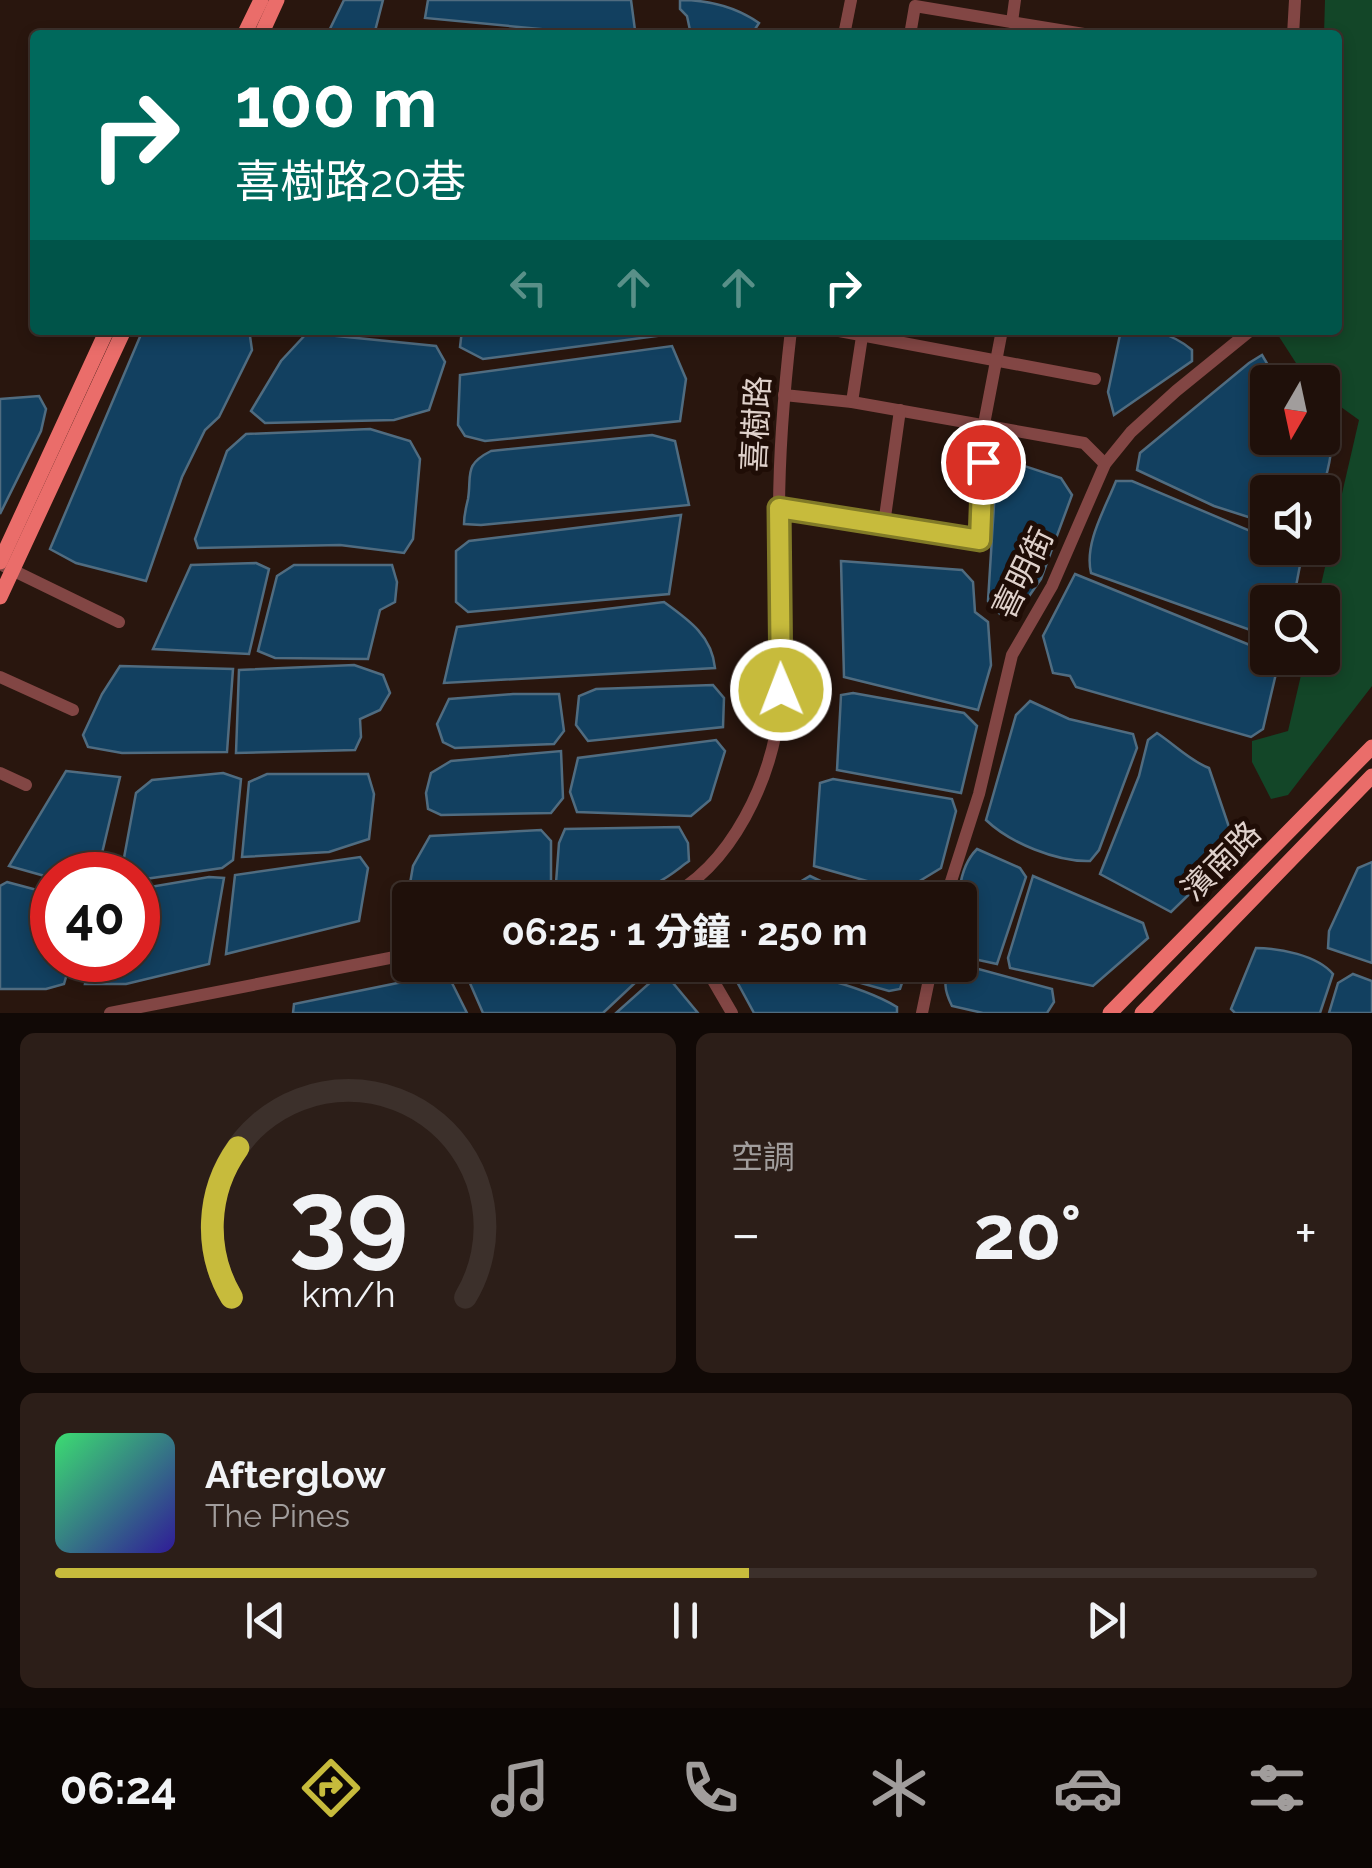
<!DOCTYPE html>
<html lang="zh-TW">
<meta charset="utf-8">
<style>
:root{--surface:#1f100a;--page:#2c1e18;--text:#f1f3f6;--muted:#a19d9c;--line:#3c302b;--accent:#c7bb3c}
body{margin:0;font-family:Raleway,"Noto Sans TC",sans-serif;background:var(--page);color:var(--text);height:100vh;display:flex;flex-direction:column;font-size:38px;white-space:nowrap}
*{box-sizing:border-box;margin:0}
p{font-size:32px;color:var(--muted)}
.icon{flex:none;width:55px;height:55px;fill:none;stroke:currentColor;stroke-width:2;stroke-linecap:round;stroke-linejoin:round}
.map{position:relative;height:1013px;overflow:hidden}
.drawer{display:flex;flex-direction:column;gap:20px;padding:20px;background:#110906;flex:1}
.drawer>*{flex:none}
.hud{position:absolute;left:30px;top:30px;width:1312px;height:305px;border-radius:10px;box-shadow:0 5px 15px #0003,0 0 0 2px var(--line);background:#00695c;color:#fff;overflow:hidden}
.needle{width:65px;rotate:189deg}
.buttons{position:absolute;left:1250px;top:365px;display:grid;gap:20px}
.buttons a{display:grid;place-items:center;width:90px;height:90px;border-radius:10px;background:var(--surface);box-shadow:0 5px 15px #0003,0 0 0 2px var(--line);font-size:50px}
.speed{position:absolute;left:30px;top:852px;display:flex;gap:20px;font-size:50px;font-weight:700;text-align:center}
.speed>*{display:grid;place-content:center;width:130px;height:130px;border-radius:50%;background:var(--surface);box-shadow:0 5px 15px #0003,0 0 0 2px var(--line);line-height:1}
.speed .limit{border:15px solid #d22;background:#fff;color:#111}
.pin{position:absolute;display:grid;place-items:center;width:85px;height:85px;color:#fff;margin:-42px;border:5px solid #fff;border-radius:50%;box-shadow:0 2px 10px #0007}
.me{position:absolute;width:110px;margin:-55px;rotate:359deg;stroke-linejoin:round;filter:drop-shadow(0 0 8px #0008)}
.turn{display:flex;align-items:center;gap:35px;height:210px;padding:0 40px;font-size:45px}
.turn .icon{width:130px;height:130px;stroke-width:2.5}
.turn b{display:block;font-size:70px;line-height:85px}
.lanes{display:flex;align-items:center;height:95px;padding:0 40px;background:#0003;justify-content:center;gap:50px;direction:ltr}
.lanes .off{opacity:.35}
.big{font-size:75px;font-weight:700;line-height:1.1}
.drawer .card{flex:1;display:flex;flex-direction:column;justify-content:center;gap:15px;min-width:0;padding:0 35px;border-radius:15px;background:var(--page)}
.drawer .dial{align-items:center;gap:0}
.dial svg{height:260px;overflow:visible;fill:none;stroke:var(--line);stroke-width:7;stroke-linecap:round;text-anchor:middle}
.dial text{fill:var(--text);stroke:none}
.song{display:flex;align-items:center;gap:30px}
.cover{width:120px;height:120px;border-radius:15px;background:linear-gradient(135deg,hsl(140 70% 55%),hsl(250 70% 35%))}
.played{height:10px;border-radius:5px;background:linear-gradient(90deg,var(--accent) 55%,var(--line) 55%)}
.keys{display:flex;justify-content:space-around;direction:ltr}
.heat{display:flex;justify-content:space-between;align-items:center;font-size:55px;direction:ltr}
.drawer .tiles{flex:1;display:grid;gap:20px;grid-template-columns:1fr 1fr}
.card:last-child{grid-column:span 2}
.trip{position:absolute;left:392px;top:882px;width:585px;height:100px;border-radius:10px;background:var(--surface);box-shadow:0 5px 15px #0003,0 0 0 2px var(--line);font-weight:700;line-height:100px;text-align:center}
.tabs{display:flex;height:160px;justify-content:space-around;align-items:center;background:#0c0604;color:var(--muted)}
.tabs .icon{width:70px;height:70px}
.tabs .current{color:var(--accent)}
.tabs b{font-size:45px;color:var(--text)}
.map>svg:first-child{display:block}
.green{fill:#134628}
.water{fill:#124060;stroke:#506c80;stroke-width:2.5}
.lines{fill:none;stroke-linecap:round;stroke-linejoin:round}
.minor{stroke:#824644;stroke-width:12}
.major{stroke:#ea6d6a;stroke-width:15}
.route-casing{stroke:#817a27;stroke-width:25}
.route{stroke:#c7bb3c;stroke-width:18}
.labels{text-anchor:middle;stroke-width:10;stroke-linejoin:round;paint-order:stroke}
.street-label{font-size:32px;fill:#dfd1cb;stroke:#1f0d06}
</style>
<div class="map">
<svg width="1372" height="1013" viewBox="0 0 1372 1013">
<rect width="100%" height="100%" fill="#29160e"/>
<polygon class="green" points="1325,0 1372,0 1372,686 1288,795 1271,799 1252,762 1252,741 1288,731 1305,658 1322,658 1322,602 1317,602 1359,420 1323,394 1322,382 1310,382 1305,377 1276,332 1338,330 1338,223 1341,214 1338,181 1338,35 1324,35"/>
<g class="water">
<polygon points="344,0 383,0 374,35 327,35"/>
<polygon points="428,0 631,0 635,30 633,35 604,35 425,18"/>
<path d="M 680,0 C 708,0 736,7 759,23 L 752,34 L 748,35 L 691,35 L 687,16 L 680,9 Z"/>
<polygon points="148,330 236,330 250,336 252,350 219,417 205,430 182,477 146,581 76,563 50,549 142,332"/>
<polygon points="462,330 661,330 664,335 483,359 460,347"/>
<path d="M 1121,330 C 1149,330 1170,331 1192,350 L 1192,361 L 1114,415 L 1108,392 Z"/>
<polygon points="307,333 436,346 445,362 429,410 394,420 265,423 251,411 281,361"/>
<polygon points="672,346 686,379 680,421 485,441 465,436 458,425 460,375"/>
<path d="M 1262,355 L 1278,382 L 1268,382 L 1268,438 L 1322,438 L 1323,424 C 1339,442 1327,470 1322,492 L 1268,492 L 1267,523 L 1214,506 L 1137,470 L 1140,453 L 1249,363 Z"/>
<polygon points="39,396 46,409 41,431 0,514 0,399"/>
<polygon points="370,429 410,441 420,459 413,539 404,553 340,545 198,548 195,539 227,451 246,434"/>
<path d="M 652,435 L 675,441 L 689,505 L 481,525 L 464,524 C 464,514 466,508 468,499 C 472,475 463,465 491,451 Z"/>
<polygon points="1000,458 1061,478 1072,495 1041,579 1016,615 1000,614 988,601 996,473"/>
<path d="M 1116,481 L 1132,481 L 1267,538 L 1268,548 L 1294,549 L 1301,560 L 1293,602 L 1268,602 L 1267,636 L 1091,573 C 1084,543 1105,509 1116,481 Z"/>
<polygon points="681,515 669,594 468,612 456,602 456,551 469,541"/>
<polygon points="841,561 962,570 973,582 975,612 988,622 991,665 978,710 844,677"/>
<polygon points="256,563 269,569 249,654 153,649 191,565"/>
<polygon points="294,565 392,565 397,582 395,602 380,610 368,659 275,658 258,651 277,576"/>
<polygon points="1075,574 1267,652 1268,658 1278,665 1263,729 1251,737 1076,687 1070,676 1053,673 1043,636"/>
<path d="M 664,602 C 689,620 712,636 715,668 L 444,683 L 457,627 Z"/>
<polygon points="354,665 383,675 390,693 380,710 360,719 361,737 355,750 236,753 239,670"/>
<polygon points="120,666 233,669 227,752 122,753 88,747 83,735 102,694"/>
<polygon points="713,685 724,698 723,727 588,741 576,725 579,696 596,689"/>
<polygon points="853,693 964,713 977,726 961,793 837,770 841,695"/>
<polygon points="513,694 559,694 564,731 554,744 455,748 443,742 437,724 449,699"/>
<path d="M 1030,701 L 1069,719 L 1133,734 L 1137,748 L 1099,850 L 1090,861 C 1057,862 1010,843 986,820 L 1016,715 Z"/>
<path d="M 1157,733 C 1174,744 1190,761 1209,768 L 1229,827 L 1243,842 L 1171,912 L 1100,874 L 1139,776 L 1148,740 Z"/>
<polygon points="716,740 725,751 710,800 691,816 577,812 570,792 578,758"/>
<polygon points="561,751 563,798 551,813 441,815 428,809 426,793 431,773 451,761"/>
<polygon points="66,771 120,777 99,866 93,875 52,875 52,878 9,866"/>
<polygon points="223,773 241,779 233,860 222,868 138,880 138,875 121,874 136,793 152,780"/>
<polygon points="267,774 368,774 374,794 369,839 329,852 242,857 249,782"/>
<polygon points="833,779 952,799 956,811 941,868 913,885 888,887 814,866 820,783"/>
<path d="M 679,827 L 688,843 L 689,861 C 679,868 668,878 656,883 C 637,891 572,906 555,896 L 559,843 L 565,829 Z"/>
<polygon points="541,830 551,841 551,886 545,900 410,900 410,908 406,907 413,866 430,836"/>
<path d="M 977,849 L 1020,868 L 1026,877 L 997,964 L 960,956 C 960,922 951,875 977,849 Z"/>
<polygon points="360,857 368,868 359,921 226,954 235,875"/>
<polygon points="1372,862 1372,963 1328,948 1329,931 1358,868"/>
<polygon points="810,876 833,887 904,900 770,900"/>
<polygon points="1033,876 1143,923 1148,938 1093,986 1010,968 1008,958"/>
<polygon points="209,877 224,878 209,964 126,984 85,984 90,960 138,960 138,889"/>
<polygon points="7,882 52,894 52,960 71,960 64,984 46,989 0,989 0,886"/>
<path d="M 1256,948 C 1279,948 1317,955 1333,974 L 1320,1013 L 1235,1013 L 1231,1009 Z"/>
<path d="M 960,964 L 1052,989 L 1054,1002 L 1047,1013 L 983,1013 L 952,1006 C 944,990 943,981 951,965 Z"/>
<polygon points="462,965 654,965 603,1013 483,1013"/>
<path d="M 738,965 C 781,965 861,985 897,1007 L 897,1013 L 754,1013 L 735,978 Z"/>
<polygon points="797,965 908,965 900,989 889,991"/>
<polygon points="663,971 698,1013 616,1013"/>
<polygon points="447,973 467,1013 293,1013 294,1004"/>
<polygon points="1353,974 1372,981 1372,1013 1329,1013 1338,983"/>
</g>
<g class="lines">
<g class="minor">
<polyline points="1012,22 1015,0"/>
<polyline points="844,35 851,0"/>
<polyline points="910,35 915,6 1090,35"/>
<polyline points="1293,35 1295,0"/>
<polyline points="834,330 1095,379"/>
<polyline points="784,395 852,402 1084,443 1105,464"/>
<polyline points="852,402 863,330"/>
<polyline points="779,508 980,540 984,424 1002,330"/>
<polyline points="884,524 900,410"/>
<polyline points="4,566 119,622"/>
<polyline points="0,677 73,710"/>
<polyline points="0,773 26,785"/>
<path d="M 663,900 C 733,867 773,777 780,704 C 787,646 779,573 779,513 C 779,452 784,391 791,330"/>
<polyline points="945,900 979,794 1012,655 1052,586 1105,464 1131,432 1176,391 1251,330"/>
<polyline points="704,965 732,1013"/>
<polyline points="110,1013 410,954"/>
<polyline points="922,1013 932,965"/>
</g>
<g class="major">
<polyline points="244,35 261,0"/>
<polyline points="261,35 277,0"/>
<polyline points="0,562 107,330"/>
<polyline points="0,597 124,330"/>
<polyline points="1110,1013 1372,747"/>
<polyline points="1142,1013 1372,776"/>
</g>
</g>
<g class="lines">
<defs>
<polyline id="route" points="781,690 779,508 980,540 983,462"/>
</defs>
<use href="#route" class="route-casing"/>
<use href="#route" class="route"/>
</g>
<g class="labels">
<g class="street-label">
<text transform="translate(756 424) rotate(-87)" y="11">喜樹路</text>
<text transform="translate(1023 573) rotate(-64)" y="11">喜明街</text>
<text transform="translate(1221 861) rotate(-45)" y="11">濱南路</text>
</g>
</g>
</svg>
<div class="buttons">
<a><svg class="needle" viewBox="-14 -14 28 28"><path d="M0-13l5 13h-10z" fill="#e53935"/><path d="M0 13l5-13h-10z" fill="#a19d9c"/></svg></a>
<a><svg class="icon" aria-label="sound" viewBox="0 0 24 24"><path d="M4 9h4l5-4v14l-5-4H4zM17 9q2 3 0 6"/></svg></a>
<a><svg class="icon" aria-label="search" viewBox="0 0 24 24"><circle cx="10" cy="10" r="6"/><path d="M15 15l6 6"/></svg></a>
</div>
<div class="speed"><div class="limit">40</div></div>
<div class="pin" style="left:983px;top:462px;background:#d93025"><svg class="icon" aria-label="arrive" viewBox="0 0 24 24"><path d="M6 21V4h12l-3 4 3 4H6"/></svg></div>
<svg class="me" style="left:781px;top:690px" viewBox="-20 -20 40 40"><circle r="17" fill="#c7bb3c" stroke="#fff" stroke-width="3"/><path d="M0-11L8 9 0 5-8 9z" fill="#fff"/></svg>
<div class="trip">06:25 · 1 分鐘 · 250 m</div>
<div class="hud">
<div class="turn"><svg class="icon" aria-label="right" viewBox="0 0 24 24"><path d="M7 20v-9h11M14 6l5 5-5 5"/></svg><div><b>100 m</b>喜樹路20巷</div></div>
<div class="lanes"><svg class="icon off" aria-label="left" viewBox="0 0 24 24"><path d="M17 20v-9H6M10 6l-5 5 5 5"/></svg><svg class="icon off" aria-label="ahead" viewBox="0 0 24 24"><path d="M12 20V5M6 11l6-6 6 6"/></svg><svg class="icon off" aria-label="ahead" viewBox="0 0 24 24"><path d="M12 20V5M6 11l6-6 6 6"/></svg><svg class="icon" aria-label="right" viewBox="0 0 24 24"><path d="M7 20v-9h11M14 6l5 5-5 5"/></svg></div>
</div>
</div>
<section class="drawer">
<div class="tiles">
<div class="card dial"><svg viewBox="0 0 100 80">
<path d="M14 69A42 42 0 1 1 86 69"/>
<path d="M14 69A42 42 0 0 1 16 23" stroke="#c7bb3c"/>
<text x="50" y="56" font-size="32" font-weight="700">39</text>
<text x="50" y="72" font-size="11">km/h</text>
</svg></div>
<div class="card"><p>空調</p>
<div class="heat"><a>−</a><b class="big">20°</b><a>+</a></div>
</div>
<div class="card">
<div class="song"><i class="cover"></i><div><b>Afterglow</b><p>The Pines</p></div></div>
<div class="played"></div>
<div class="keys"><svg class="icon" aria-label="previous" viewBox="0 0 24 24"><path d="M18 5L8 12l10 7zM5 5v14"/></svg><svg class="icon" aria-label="pause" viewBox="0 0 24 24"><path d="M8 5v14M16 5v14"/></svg><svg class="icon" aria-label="next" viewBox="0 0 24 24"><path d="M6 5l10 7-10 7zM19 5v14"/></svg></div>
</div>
</div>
</section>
<nav class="tabs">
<b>06:24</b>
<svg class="icon current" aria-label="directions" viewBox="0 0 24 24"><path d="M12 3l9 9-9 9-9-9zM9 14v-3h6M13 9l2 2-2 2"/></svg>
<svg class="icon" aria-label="music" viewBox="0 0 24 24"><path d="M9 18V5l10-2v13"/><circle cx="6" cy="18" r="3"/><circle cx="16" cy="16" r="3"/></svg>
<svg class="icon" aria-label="phone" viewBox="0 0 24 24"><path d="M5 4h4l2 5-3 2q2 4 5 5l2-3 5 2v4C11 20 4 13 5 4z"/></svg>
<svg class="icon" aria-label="climate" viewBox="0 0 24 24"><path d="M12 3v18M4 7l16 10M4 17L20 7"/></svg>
<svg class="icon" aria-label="car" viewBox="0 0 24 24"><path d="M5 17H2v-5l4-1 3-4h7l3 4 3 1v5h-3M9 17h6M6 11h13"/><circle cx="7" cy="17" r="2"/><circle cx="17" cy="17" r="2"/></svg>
<svg class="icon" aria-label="filters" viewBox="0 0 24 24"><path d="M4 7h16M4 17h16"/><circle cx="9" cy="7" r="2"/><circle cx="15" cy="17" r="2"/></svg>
</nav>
